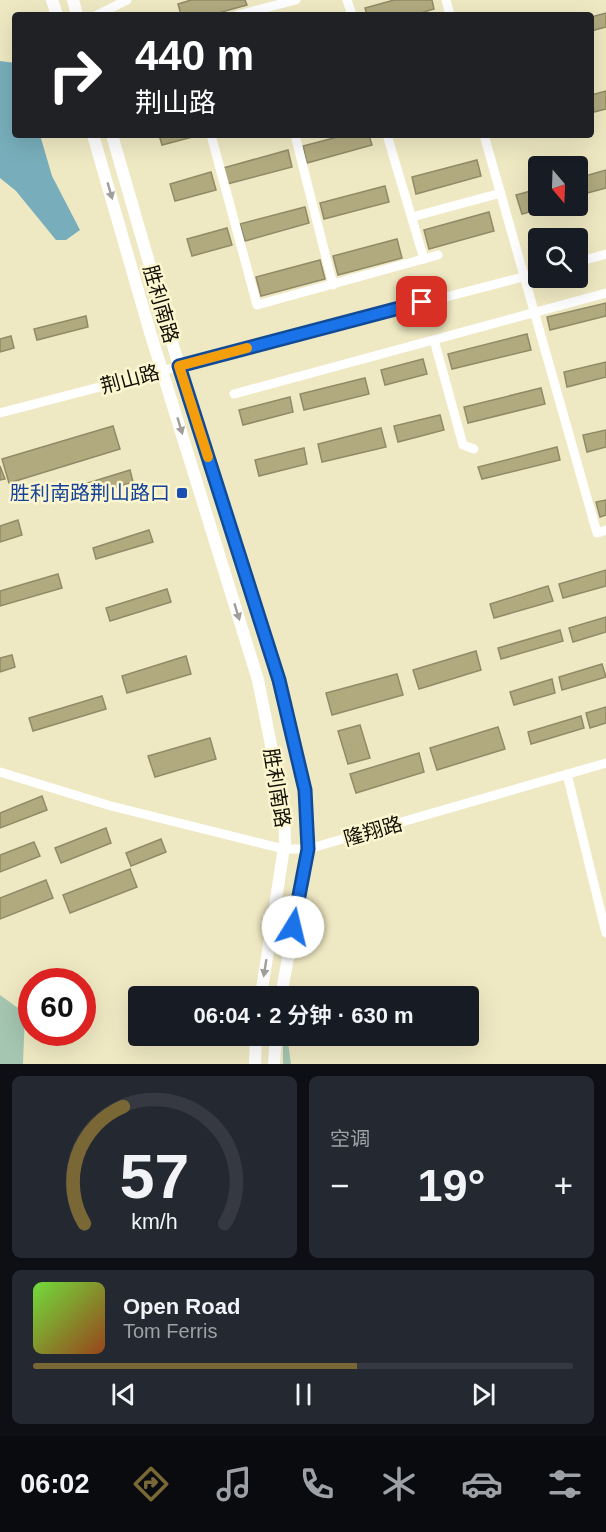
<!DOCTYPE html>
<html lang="zh">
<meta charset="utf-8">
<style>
:root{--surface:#171b24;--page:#242831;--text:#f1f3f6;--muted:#9ea1a6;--line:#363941;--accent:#796735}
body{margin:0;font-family:Arial,"Noto Sans SC",sans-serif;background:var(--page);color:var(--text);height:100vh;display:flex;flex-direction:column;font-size:22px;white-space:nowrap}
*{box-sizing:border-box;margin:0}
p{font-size:20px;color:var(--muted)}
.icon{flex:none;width:33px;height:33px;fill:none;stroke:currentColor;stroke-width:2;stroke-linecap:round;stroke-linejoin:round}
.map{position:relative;height:1064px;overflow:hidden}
.sheet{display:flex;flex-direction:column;gap:12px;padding:12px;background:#0d0f14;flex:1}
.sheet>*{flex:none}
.guide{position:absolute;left:12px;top:12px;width:582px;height:126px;border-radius:6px;box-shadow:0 6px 24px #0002;background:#202124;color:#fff;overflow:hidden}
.needle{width:39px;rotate:161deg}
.tools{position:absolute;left:528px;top:156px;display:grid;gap:12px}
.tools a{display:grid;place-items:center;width:60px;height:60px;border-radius:6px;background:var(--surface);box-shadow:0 6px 24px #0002;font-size:30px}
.speed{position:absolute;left:18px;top:968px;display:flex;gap:12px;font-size:30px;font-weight:700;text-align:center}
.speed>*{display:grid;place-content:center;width:78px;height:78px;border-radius:50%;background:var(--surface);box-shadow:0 6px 24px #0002;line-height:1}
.speed .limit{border:9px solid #d22;background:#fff;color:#111}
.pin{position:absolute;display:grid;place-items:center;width:51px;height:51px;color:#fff;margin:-26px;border-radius:12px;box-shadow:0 3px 9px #0006}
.me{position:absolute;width:66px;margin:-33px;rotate:9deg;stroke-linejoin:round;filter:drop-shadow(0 0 4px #0008)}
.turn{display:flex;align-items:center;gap:21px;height:126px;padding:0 24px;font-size:27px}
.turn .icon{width:78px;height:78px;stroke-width:2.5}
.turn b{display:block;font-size:42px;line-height:51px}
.big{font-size:45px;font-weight:600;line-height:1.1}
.sheet .widget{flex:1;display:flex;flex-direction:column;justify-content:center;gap:9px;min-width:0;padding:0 21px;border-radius:9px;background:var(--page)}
.sheet .dial{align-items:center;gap:0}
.dial svg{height:156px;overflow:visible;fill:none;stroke:var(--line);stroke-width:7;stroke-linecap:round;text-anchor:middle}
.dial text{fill:var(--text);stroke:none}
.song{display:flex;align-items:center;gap:18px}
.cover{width:72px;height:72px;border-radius:9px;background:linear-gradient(135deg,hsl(100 70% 55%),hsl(20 70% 35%))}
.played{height:6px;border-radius:3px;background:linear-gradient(90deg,var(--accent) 60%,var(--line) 60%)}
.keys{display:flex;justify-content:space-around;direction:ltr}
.heat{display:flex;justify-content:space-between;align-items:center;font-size:33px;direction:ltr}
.sheet .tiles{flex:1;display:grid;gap:12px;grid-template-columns:1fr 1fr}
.widget:last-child{grid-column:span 2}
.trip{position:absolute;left:128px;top:986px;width:351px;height:60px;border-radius:6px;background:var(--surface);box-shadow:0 6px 24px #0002;font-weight:600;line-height:60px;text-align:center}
.tab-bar{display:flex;height:96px;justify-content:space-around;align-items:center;background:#090b0e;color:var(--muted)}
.tab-bar .icon{width:42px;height:42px}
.tab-bar .active{color:var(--accent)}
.tab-bar b{font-size:27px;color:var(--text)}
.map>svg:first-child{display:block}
.green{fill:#a5c6b1}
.water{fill:#78aebb}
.building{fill:#b2aa7f;stroke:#908a67;stroke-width:1.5}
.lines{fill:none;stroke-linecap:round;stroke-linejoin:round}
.minor{stroke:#fff;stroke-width:9}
.major{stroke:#fff;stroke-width:12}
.oneway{fill:#a09f9b}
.route-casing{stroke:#114b97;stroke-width:15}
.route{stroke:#1a73e8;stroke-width:10}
.slow{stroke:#f59e0b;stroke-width:10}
.transit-dot{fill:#1a4fb4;stroke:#fcf6d0;stroke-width:2}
.labels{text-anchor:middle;stroke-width:5;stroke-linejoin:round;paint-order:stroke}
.street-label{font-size:20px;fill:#120f04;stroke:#fcf6d0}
.transit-label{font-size:20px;fill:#164399;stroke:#fcf6d0;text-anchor:end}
</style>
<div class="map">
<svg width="606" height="1064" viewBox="0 0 606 1064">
<rect width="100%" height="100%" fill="#efe9c3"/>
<g class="green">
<polygon points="0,995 25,1013 23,1064 0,1064"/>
<polygon points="283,1035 287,1035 291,1064 283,1064"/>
</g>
<polygon class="water" points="0,61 15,63 15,135 40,135 52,176 80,230 66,240 56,240 16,191 0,178"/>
<g class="building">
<polygon points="191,0 245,0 247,5 211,15 181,15 178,4"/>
<polygon points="394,0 432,0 434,9 414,15 367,15 365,8"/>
<polygon points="606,13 606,27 591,31 591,17"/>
<polygon points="606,91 606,109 594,112 591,95"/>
<polygon points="159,135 200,135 162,145"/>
<polygon points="345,135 369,135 372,145 307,163 303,146"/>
<polygon points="288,150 292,167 227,184 223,168"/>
<polygon points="477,160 481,176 416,194 412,177"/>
<polygon points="606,170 606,188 580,195 578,178"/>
<polygon points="211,172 216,190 175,201 170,184"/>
<polygon points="385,186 389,202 324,219 320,203"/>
<polygon points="538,189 538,206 550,206 522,214 516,195"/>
<polygon points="305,207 309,223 245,241 240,224"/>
<polygon points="489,212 494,231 429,249 424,230"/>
<polygon points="227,228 232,245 192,256 187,239"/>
<polygon points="397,239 402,258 338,275 333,256"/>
<polygon points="320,260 325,279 261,296 256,277"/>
<polygon points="606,303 606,316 550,330 547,317"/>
<polygon points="86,316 88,327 37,340 34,329"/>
<polygon points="527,334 531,350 452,369 448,354"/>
<polygon points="11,336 14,348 0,352 0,339"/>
<polygon points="423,359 427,374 385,385 381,370"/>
<polygon points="606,362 606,377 567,387 564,372"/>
<polygon points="365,378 369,394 304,410 300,394"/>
<polygon points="541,388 545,404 468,423 464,407"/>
<polygon points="290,397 293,412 243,425 239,410"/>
<polygon points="440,415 444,430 398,442 394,426"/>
<polygon points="113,426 120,449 9,483 2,459"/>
<polygon points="381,428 386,447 322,462 318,444"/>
<polygon points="606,430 606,447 587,452 583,435"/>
<polygon points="557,447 560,460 482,479 478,467"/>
<polygon points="304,448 307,464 259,476 255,460"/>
<polygon points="0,466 5,479 0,480"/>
<polygon points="130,470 133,482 82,498 78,486"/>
<polygon points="606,500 606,515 600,517 596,502"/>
<polygon points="18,520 22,535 0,542 0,526"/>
<polygon points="149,530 153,542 96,559 93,548"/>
<polygon points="606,570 606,586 563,598 559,584"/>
<polygon points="58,574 62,588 0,606 0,591"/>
<polygon points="548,586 553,601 494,618 490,604"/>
<polygon points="167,589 171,602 110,621 106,608"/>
<polygon points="606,617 606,632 573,642 569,628"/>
<polygon points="560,630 563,641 501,659 498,648"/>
<polygon points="476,651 481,670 419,689 413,670"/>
<polygon points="12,655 15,667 0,672 0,658"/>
<polygon points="186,656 191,674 127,693 122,676"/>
<polygon points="602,664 606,677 562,690 559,677"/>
<polygon points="397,674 403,695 332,715 326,693"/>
<polygon points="552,679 555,693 514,705 510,692"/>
<polygon points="102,696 106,709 33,731 29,718"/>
<polygon points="606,707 606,723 590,728 586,713"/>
<polygon points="581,716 584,728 531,744 528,732"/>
<polygon points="360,725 370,758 348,764 338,731"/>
<polygon points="498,727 505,749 437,770 430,748"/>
<polygon points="210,738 216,759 155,777 148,756"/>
<polygon points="419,753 424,772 356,793 350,774"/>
<polygon points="42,796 47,810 0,828 0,813"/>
<polygon points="106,828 111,843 61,863 55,848"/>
<polygon points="161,839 166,852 131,866 126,853"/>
<polygon points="34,842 40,856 0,872 0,855"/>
<polygon points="130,869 137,887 70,913 63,895"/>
<polygon points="46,880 53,898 0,919 0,898"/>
</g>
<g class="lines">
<g class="minor">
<polyline points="347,0 352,15"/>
<polyline points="446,0 450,15"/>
<polyline points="97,15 127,0"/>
<polyline points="238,15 296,0"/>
<polyline points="211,135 257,305 438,255"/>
<polyline points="295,135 333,285"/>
<polyline points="387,135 424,259"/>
<polyline points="484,135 597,533 606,530"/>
<polyline points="412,217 501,193"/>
<polyline points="578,262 606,254"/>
<polyline points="434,340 463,445 474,449"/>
<polyline points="234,394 606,293"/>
<polyline points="0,413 538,273"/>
<polyline points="0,772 111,806 284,849 308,849 606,763"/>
<polyline points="567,774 606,933"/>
</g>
<g class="major">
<polyline points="52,0 57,15"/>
<polyline points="73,0 77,15"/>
<polyline points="93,135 150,332 258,680 284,810 285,841 261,996"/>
<polyline points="112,135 179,366 279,680 305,790 308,849 281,996"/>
<polyline points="255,1064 256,1035"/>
<polyline points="274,1064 276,1035"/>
</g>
</g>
<defs><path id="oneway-solid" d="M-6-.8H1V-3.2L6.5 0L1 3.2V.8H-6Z" transform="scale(1.5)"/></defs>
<g class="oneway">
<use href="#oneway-solid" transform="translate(110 191) rotate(74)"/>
<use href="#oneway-solid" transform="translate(180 426) rotate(73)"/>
<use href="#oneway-solid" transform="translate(237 612) rotate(73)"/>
<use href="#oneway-solid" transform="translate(265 968) rotate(99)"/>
</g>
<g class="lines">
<defs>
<polyline id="route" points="293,927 308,849 305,790 279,680 179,366 422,302"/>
</defs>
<use href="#route" class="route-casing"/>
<use href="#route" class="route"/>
<polyline class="slow" points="208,457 179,366 247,348"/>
</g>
<rect class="transit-dot" x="176" y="487" width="12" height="12" rx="3"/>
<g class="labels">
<g class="street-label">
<text transform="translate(161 304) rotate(74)" y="7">胜利南路</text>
<text transform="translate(130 379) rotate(-15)" y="7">荆山路</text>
<text transform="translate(277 788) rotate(81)" y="7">胜利南路</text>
<text transform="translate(373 831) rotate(-16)" y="7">隆翔路</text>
</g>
<g class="transit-label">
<text x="170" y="500">胜利南路荆山路口</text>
</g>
</g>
</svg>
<div class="tools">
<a><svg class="needle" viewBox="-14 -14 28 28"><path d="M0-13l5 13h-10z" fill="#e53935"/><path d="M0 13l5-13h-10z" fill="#9ea1a6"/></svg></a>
<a><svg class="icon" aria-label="search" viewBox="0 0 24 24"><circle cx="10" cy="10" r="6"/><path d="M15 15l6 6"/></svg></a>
</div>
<div class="speed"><div class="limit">60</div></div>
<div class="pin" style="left:422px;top:302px;background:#d93025"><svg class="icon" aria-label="arrive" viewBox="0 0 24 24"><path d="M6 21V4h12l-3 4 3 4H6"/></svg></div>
<svg class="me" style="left:293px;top:927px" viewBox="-20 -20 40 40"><circle r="19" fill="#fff"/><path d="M0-13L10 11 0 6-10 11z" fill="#1a73e8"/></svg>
<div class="trip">06:04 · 2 分钟 · 630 m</div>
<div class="guide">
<div class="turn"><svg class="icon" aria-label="right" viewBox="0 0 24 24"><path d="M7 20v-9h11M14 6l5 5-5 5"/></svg><div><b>440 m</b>荆山路</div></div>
</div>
</div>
<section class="sheet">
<div class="tiles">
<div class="widget dial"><svg viewBox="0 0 100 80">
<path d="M14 69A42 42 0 1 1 86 69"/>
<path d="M14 69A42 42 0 0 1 34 9" stroke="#796735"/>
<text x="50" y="56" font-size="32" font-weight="700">57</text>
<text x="50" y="72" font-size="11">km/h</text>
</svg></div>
<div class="widget"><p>空调</p>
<div class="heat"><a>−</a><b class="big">19°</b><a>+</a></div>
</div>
<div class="widget">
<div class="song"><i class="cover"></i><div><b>Open Road</b><p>Tom Ferris</p></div></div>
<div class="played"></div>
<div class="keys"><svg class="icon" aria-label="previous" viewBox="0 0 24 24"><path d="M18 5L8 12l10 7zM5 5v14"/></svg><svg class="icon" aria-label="pause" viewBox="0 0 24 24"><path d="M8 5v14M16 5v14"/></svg><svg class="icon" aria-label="next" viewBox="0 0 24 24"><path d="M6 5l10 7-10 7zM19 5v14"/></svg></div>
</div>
</div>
</section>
<nav class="tab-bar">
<b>06:02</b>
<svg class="icon active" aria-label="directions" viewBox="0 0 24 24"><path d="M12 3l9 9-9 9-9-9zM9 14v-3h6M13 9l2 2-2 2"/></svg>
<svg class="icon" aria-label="music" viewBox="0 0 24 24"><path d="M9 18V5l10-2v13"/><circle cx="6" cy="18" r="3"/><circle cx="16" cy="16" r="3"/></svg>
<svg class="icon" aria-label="phone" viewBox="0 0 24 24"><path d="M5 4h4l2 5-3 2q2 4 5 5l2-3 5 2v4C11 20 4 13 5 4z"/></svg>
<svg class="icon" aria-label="climate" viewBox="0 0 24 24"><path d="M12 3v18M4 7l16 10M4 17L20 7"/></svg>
<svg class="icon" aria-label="car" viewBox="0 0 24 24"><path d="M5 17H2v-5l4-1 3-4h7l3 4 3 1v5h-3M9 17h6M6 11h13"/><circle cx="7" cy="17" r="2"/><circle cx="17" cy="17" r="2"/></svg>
<svg class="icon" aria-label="filters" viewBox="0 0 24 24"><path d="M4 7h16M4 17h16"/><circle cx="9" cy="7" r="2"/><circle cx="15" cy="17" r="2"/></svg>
</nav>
